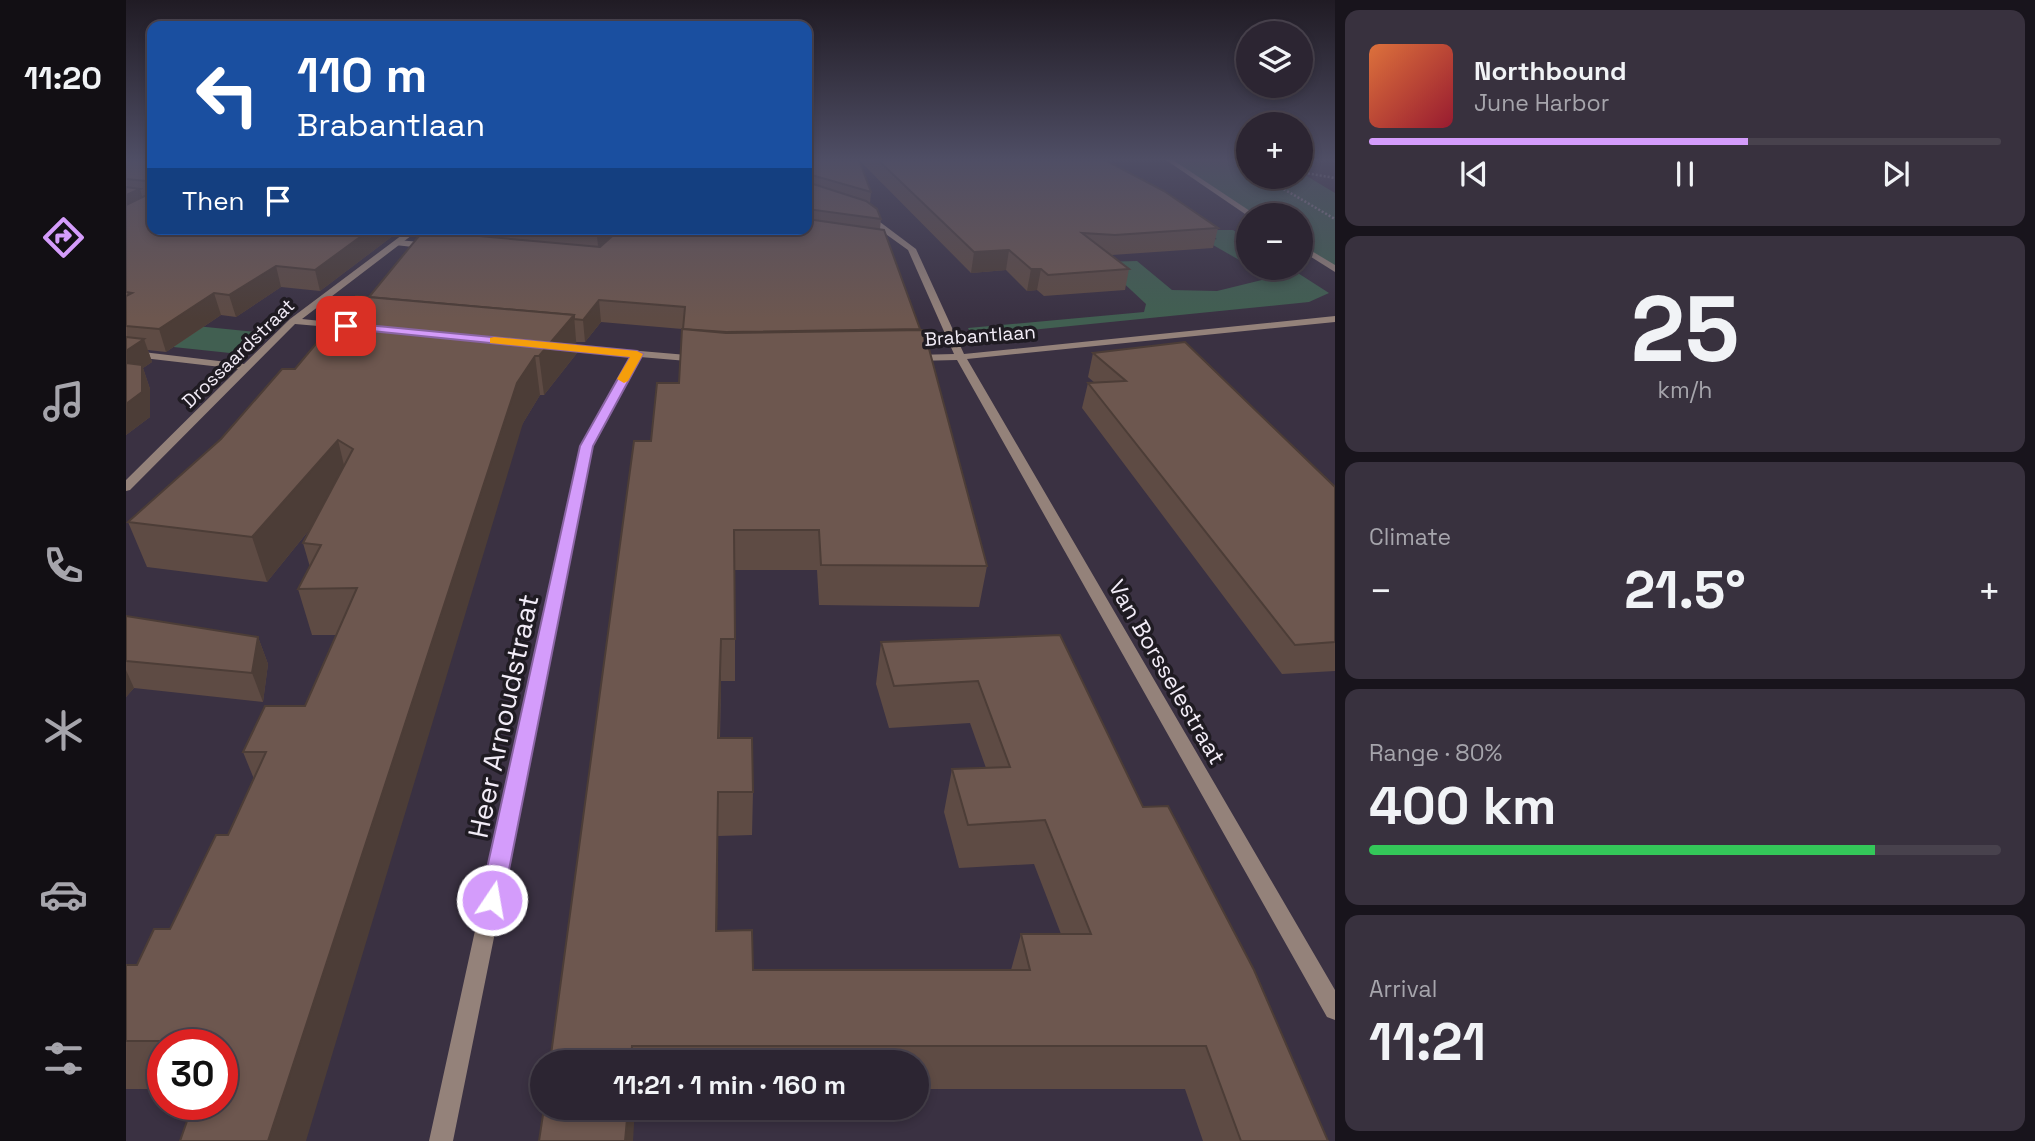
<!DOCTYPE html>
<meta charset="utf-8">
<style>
:root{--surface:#2c2532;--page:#38313e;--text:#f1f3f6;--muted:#a6a5ac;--line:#48424d;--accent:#d49cfb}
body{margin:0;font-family:"Space Grotesk",sans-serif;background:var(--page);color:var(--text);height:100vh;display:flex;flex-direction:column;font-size:26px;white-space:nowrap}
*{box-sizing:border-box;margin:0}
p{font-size:23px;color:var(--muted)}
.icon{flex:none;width:38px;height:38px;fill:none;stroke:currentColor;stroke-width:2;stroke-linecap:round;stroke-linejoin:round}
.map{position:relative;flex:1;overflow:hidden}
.panel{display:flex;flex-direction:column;gap:10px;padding:10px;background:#18141c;width:700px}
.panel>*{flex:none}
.banner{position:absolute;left:21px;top:21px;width:665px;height:214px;border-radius:14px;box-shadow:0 4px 10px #0003,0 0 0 2px var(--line);background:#1a4fa0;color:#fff;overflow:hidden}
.controls{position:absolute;left:1110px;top:21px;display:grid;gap:14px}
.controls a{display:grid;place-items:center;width:77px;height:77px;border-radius:50%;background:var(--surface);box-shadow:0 4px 10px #0003,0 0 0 2px var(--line);font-size:35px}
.speed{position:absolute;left:21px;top:1029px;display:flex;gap:14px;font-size:35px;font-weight:700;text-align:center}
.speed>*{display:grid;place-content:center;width:91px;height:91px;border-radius:50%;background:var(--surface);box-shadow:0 4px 10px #0003,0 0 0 2px var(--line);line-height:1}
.speed .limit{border:10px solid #d22;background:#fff;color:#111}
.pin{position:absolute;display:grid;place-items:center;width:60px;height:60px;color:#fff;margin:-30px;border-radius:14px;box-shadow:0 4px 10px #0006}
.me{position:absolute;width:77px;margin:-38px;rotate:12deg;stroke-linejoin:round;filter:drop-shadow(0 0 5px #0008)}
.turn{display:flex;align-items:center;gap:24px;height:147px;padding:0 35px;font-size:32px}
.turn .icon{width:91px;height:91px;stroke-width:2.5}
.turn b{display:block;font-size:49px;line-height:60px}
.then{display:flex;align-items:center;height:66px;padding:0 35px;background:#0003;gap:14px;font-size:26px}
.big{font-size:52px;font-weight:600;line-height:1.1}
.panel .widget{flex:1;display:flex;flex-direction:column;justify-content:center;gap:10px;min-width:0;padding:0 24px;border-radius:14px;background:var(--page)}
.panel .dial{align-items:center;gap:0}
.dial b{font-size:91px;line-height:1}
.song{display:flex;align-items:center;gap:21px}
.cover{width:84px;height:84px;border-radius:10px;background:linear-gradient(135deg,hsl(20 70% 55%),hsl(350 70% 35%))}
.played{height:7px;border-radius:4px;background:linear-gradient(90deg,var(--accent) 60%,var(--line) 60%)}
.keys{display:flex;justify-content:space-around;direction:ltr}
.heat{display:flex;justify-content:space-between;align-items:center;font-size:38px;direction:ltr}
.charge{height:10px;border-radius:5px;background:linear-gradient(90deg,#34c759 80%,var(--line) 0)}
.trip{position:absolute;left:404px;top:1050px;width:399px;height:70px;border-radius:35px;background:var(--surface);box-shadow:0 4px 10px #0003,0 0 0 2px var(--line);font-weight:600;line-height:70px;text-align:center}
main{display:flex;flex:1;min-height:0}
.tabs{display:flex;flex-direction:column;width:126px;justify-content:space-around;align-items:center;background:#120f14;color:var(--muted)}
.tabs .icon{width:49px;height:49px}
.tabs .on{color:var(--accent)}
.tabs b{font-size:32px;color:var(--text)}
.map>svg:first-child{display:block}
.green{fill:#415f51}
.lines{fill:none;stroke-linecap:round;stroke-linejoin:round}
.path{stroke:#8c8492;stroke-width:2.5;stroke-dasharray:2 2;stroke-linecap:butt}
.service{fill:#94827a;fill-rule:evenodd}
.minor{fill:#94827a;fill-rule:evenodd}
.tertiary{fill:#94827a;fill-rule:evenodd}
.wall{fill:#5e4b44}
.shaded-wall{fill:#4c3d37}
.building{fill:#6d574f;stroke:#4c3d37;stroke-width:2}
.route{fill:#d49cfb;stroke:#8a65a3;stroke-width:2}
.slow{fill:#f59e0b}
.labels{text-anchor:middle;stroke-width:7;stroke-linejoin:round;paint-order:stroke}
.far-street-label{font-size:19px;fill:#f2ecf7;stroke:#1f1b22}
.street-label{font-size:23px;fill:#f2ecf7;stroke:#1f1b22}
.near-street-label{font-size:28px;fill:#f2ecf7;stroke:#1f1b22}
</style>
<main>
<nav class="tabs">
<b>11:20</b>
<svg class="icon on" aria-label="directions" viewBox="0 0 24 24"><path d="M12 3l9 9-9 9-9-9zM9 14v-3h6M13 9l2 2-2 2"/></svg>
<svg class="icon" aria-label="music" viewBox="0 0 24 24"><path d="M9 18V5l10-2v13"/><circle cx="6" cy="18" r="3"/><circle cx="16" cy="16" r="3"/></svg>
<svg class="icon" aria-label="phone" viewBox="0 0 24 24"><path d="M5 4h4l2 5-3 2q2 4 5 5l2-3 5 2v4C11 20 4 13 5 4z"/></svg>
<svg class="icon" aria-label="climate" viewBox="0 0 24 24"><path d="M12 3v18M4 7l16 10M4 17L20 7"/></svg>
<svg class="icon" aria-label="car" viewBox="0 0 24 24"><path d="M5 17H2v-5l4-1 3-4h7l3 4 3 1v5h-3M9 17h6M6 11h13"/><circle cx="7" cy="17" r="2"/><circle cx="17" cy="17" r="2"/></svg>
<svg class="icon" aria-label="filters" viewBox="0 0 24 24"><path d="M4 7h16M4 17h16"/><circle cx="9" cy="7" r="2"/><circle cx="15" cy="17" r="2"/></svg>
</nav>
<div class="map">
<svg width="1209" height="1141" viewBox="0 0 1209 1141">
<rect width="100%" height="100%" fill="#3a3142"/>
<g class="green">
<polygon points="1044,160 1122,160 1122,177 1174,177 1174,172 1209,193 1209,267 1174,246 1174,215 1127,215"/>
<polygon points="1076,230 1107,230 1122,240 1122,265 1080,241 1091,239"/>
<polygon points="1011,261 1046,290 1091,291 1144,278 1127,268 1164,268 1203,293 1183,302 846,336 842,328 1018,312 1020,304 975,262"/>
<polygon points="0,319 131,332 104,353 0,342"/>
</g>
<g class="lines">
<g class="path">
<polyline points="1108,160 1122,168"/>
<polyline points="1174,172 1209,178"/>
<polyline points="1137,177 1209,219"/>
</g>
<polygon class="service" points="272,240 305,243 309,246 305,249 269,245 268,243"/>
<g class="minor">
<polygon points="736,213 742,213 790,249 838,354 1209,316 1209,322 841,359 1209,990 1209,1020 1201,1017 831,360 789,361 784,358 789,355 828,354 782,250 736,217"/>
<polygon points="284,229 294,229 176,319 224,324 229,327 227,329 169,324 4,490 0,491 0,480 112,369 0,356 0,350 118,364 164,319"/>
<polygon points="432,344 573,356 578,359 573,362 514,357 467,446 327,1141 303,1141 455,446 505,356 428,349 427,347"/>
</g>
<g class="tertiary">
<polygon points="1040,160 1047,160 1130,215 1122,216"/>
<polygon points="1174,244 1209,265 1209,272 1174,250"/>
</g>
</g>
<g class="wall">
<polygon points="0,160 276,229 194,291 155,287 110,317 95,315 40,352 22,350 26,362 17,368 24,389 24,417 0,435"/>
<polygon points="681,160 979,160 1092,228 1087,248 986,255 1003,269 999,290 918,296 911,290 901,291 880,270 845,273 733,160 745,192 744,204 755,219 754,229 861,566 853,607 693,605 691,570 609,570 609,681 595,681 594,738 627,792 626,835 592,836 591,931 627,970 885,970 895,934 935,934 908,864 833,868 818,812 826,769 860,768 844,723 763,728 750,684 755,642 934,635 1017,807 1202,1141 1077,1141 1059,1089 791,1089 791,1062 424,1062 525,441 553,383 556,329 475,322 459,342 450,342 451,353 418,395 414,395 397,423 96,1045 37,1045 37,1089 0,1089 0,965 11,965 44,929 102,835 128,779 117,752 179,706 211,635 186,635 172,589 184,567 177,543 184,529 141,582 21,567 2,522 95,439 243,297 307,232 306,229 681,229"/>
<polygon points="967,353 1209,487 1209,671 1156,674 956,408 962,383 969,383 962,377"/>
<polygon points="0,616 132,637 142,664 137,702 8,688 0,697"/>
</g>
<g class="shaded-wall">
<polygon points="14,189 20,208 0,217 0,195"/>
<polygon points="245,229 276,229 194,291 189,270"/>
<polygon points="478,229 491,229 491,237 473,256 471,236"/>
<polygon points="883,250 880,270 845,273 848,252"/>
<polygon points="150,266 155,287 110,317 103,295"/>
<polygon points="905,269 915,269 911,290 901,291"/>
<polygon points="88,293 95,315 40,352 33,329"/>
<polygon points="473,300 475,322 459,342 457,320"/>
<polygon points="448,315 451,353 418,395 413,356"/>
<polygon points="18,339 26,362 17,368 24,389 24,417 0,435 0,351"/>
<polygon points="409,356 414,395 397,423 180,1141 142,1141 391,383"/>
<polygon points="212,440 222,482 141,582 126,537"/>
<polygon points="132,637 142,664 137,702 126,673"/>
<polygon points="595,639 595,681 592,781 592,738"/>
<polygon points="0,670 8,688 0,697"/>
<polygon points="592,792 592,836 591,975 590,931"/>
<polygon points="502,1108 509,1108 507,1141 499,1141"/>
</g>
<g class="building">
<polygon points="0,160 26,160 26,229 245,229 189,270 150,266 103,295 88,293 33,329 0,326 0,296 6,293 0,292 0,205 23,194 20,181 0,179"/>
<polygon points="681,160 733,160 745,192 682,174 681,179"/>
<polygon points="752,160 979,160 1038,191 1092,228 989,235 956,233 1003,269 922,275 915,269 905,269 883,250 848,252"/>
<polygon points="681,182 740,201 751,209 755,219 681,209"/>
<polygon points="0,187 14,189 0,195"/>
<polygon points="681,219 758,230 794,329 600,332 557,329 559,307 473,300 457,320 448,319 448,315 243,297 297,231 474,247 494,229 681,229"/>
<polygon points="396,229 478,229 471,236"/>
<polygon points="230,296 448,315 413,356 409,356 391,383 142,1141 54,1141 67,1104 96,1104 96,1045 90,1045 91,1041 0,1041 0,965 11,965 28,929 44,929 90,835 102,835 140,752 117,752 139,706 179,706 231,588 172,589 195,545 177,543 227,449 212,440 126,537 2,522 95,439 156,369 169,369"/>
<polygon points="556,329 600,333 798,330 861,566 695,565 693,530 608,530 609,639 595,639 592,738 626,738 627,792 592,792 590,931 626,930 627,970 904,970 895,934 965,934 919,820 842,825 826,769 884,767 852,681 768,686 755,642 934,635 1017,807 1042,806 1128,970 1202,1141 1115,1141 1080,1046 506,1046 505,1062 424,1062 508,441 525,441 531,383 553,383"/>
<polygon points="0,337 18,339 0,351"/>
<polygon points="1059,342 1209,487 1209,642 1169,645 962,383 1000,381 967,353"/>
<polygon points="0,363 16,365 16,392 0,404"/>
<polygon points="0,616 132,637 126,673 0,661"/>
<polygon points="418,1108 502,1108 499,1141 413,1141"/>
</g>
<linearGradient id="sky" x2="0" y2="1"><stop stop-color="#201b24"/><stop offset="0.5" stop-color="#4f4e65"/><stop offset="1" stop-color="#4f4e65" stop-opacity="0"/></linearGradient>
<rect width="1209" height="319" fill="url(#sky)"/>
<polygon class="route" points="220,323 511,351 517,354 467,446 377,900 373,907 366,910 358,907 354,900 454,446 504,357 216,328 216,324"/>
<polygon class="slow" points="368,337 511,351 517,354 502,381 498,383 491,379 504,357 364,343 364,338"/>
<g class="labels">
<g class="far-street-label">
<text transform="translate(854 335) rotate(-4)" y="7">Brabantlaan</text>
<text transform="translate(112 353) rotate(-44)" y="7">Drossaardstraat</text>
</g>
<g class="street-label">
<text transform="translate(1041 672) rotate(60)" y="8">Van Borsselestraat</text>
</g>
<g class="near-street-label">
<text transform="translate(377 716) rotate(-78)" y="10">Heer Arnoudstraat</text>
</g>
</g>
</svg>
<div class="controls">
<a><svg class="icon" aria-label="layers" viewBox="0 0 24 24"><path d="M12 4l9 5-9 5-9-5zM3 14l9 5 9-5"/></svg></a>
<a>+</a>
<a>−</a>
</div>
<div class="speed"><div class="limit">30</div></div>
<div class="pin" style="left:220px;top:326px;background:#d93025"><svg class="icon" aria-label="arrive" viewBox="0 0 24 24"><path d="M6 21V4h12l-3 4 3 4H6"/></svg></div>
<svg class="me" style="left:366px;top:900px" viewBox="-20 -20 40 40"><circle r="17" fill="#d49cfb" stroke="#fff" stroke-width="3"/><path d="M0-11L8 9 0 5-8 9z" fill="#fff"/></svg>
<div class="trip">11:21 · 1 min · 160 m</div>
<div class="banner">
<div class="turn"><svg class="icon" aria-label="left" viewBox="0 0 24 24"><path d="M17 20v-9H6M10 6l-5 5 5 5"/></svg><div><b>110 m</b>Brabantlaan</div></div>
<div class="then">Then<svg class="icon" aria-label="arrive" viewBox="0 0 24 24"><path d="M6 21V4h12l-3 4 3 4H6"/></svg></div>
</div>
</div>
<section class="panel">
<div class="widget">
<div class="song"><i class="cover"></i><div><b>Northbound</b><p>June Harbor</p></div></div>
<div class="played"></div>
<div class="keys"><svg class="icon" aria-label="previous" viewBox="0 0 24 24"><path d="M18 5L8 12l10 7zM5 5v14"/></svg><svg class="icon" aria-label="pause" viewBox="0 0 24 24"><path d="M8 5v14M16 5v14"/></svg><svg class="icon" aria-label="next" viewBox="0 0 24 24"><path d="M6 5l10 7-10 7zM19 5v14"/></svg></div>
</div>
<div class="widget dial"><b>25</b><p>km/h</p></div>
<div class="widget"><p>Climate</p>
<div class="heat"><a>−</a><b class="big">21.5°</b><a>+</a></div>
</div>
<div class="widget"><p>Range · 80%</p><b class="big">400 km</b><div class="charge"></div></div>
<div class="widget"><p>Arrival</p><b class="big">11:21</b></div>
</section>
</main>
